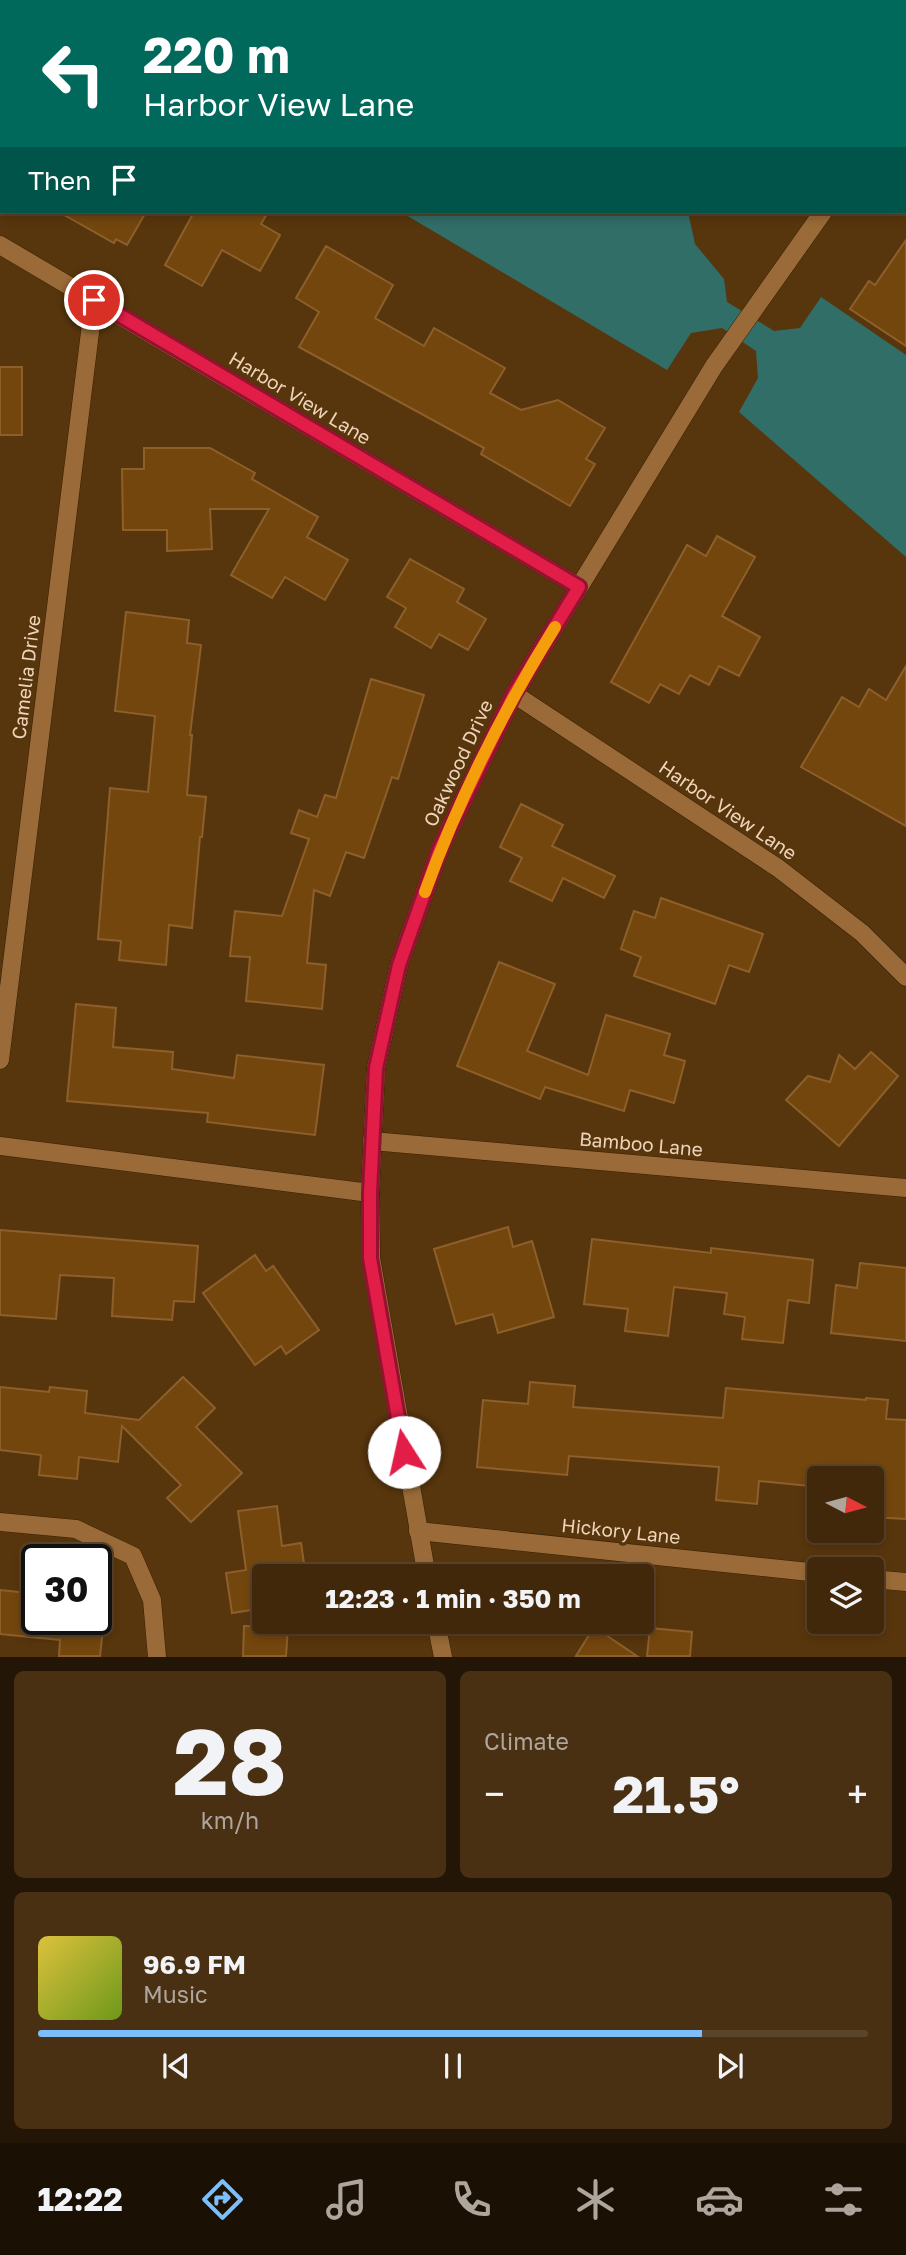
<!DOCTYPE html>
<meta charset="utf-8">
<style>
:root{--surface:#42280a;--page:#493013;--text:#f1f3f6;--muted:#aea69c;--line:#5a442b;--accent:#7cbef9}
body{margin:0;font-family:"Golos Text",sans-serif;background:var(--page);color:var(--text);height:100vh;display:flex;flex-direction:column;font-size:26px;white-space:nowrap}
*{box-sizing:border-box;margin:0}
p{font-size:23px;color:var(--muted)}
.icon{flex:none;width:38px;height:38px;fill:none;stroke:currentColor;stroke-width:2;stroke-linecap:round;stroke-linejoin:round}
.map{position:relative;height:1657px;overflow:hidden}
.details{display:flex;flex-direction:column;gap:14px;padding:14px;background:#241606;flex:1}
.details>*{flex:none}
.top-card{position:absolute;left:0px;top:0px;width:906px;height:214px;box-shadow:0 4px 10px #0003,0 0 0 2px var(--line);background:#00695c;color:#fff;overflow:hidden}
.needle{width:46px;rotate:96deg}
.fabs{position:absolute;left:807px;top:1466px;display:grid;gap:14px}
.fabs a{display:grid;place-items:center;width:77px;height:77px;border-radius:7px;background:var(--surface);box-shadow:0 4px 10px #0003,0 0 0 2px var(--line);font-size:35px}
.speed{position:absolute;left:21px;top:1544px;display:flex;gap:14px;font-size:35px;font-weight:700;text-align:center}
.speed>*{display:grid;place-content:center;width:91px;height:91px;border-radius:50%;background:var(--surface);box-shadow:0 4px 10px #0003,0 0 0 2px var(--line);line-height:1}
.speed .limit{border:4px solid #111;border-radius:10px;background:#fff;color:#111}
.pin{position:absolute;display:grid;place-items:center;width:60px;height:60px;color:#fff;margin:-30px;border:4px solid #fff;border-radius:50%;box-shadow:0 2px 7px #0007}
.me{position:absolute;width:77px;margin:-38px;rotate:350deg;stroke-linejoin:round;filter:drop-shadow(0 0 5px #0008)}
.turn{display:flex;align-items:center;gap:24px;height:147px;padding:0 28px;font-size:32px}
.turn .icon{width:91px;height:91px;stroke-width:2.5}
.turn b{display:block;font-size:49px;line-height:60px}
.then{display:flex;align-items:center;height:66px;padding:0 28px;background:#0003;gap:14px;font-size:26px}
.big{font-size:52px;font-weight:700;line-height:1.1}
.details .widget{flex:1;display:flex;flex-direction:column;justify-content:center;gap:10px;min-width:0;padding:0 24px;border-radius:10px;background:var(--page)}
.details .dial{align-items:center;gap:0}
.dial b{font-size:91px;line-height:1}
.song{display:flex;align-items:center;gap:21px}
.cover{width:84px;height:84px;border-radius:10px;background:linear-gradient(135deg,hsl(50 70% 55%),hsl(80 70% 35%))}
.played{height:7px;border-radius:4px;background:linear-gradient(90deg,var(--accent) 80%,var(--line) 80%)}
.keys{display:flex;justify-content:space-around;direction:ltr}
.heat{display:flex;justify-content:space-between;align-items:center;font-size:38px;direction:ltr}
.details .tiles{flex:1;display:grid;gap:14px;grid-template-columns:1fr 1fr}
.widget:last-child{grid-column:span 2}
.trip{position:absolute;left:252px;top:1564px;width:402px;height:70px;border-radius:7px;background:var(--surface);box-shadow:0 4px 10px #0003,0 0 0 2px var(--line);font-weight:700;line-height:70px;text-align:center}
.menu{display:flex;height:112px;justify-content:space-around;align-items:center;background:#1a1004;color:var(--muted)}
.menu .icon{width:49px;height:49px}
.menu .on{color:var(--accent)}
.menu b{font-size:32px;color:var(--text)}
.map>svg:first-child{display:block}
.water{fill:#326e68}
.building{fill:#73460e;stroke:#8d5f2b;stroke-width:2}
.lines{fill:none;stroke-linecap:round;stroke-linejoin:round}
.street-casing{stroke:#371f04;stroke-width:19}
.street{stroke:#9a6b38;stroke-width:18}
.route-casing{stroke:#92132f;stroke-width:18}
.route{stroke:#e11d48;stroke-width:12}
.slow{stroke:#f59e0b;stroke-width:12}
.labels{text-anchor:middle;stroke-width:7;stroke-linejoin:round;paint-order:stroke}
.street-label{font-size:19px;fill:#eed4ba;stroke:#58360d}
</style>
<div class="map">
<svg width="906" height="1657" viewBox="0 0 906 1657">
<rect width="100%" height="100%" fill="#58360d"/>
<g class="water">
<polygon points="41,0 757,0 756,2 44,2"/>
<polygon points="401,212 688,212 695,244 724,279 727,302 774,331 800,328 821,297 906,355 906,557 739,412 758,378 756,351 722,328 691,333 667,370"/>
</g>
<g class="building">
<polygon points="59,212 146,212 127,245 116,239 114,243"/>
<polygon points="194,212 268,212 261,224 280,235 260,271 222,250 202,286 165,265"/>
<polygon points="906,240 906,346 850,309 869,281 875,285"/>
<polygon points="326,246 393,285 375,318 424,346 434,328 505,368 490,393 521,410 558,400 605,428 586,459 595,464 570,506 481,454 484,448 299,347 319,312 296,298"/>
<rect x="0" y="367" width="22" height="68"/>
<polygon points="144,448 210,448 255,473 252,479 318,517 307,537 348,560 325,600 285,577 272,598 231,575 269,509 210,509 212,549 167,551 167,530 123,530 122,469 144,469"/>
<polygon points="717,536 755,557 722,616 760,637 739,676 719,666 709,685 690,675 679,694 660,684 649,703 611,682 687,545 706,556"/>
<polygon points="410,559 464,589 457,602 486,619 468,650 439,634 431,648 395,627 406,608 387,597"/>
<polygon points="126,612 189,620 187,643 201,645 190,735 192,735 187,795 206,797 202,837 200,837 192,928 169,925 166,965 119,960 121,941 98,939 110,788 148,792 155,716 115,711"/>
<polygon points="906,666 906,826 801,767 842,697 859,707 869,689 886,700"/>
<polygon points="371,679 424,695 398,779 392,777 364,858 346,852 330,896 314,890 307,963 326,965 322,1009 246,1001 250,957 230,956 235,911 282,916 309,839 291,833 299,810 317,817 325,795 336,798"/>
<polygon points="521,804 563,825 552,846 615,876 604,898 563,878 552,901 510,881 522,858 500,847"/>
<polygon points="661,898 763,934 749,972 729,965 715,1004 634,976 641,957 621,949 634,911 655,918"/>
<polygon points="499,962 555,984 527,1051 588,1075 606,1015 670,1034 664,1055 685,1061 674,1103 630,1090 624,1111 545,1087 540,1099 457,1066"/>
<polygon points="76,1004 116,1008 113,1047 173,1052 172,1069 234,1078 237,1055 324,1065 315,1135 207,1122 208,1113 67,1101"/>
<polygon points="871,1052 898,1076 839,1146 786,1100 808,1076 830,1082 839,1055 855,1069"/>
<polygon points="508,1227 513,1247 532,1241 554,1317 498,1333 493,1314 456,1324 434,1249"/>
<polygon points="0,1230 198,1246 194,1302 174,1301 172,1320 112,1316 114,1278 60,1275 56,1319 0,1315"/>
<polygon points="592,1239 711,1253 711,1248 813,1260 809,1303 788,1300 783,1343 742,1339 745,1317 724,1314 727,1293 674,1287 668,1336 625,1331 628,1309 584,1304"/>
<polygon points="255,1255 266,1271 273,1266 319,1330 286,1354 281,1346 255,1365 203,1293"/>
<polygon points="860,1263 906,1268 906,1341 831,1333 836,1285 857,1288"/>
<polygon points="183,1377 215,1408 196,1427 242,1473 191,1522 167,1498 181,1485 122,1426 118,1462 79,1457 77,1479 39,1475 41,1455 0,1450 0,1387 49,1392 50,1387 87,1391 85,1413 139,1420"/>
<polygon points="530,1382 575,1386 573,1407 723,1418 726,1388 866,1400 866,1398 888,1400 886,1419 906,1420 906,1519 872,1517 872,1479 819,1479 819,1487 759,1481 757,1504 716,1500 719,1467 569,1456 567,1475 477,1467 483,1400 528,1404"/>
<polygon points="277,1506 282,1546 301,1543 306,1577 264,1577 264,1608 232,1613 226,1573 246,1570 238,1511"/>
<polygon points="0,1590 37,1594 37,1619 104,1619 100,1656 59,1656 60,1640 0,1634"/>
<polygon points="244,1626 288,1628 286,1656 243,1656"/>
<polygon points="594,1627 637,1656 576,1656"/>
<polygon points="650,1628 692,1632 690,1656 647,1656"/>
</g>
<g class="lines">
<defs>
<g id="street">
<polyline points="905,95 906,93"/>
<polyline points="0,245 579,587"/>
<polyline points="514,694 778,868 862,933 906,977"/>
<polyline points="0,1060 94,300"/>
<polyline points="372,1141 906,1188"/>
<polyline points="0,1146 370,1193"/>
<polyline points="0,1522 76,1529 133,1556 152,1600 157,1657"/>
<polyline points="418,1531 819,1573"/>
<polyline points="427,1577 371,1258 370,1193 376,1068 399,965 440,849 514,694 714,366 823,212"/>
<polyline points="872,1579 906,1582"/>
<polyline points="436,1622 443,1657"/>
</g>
</defs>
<use href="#street" class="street-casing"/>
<use href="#street" class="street"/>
</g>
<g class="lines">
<defs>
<polyline id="route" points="94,300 579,587 514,694 440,849 399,965 376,1068 370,1193 370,1258 404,1452"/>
</defs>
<use href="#route" class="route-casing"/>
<use href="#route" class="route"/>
<path class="slow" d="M 425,892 C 458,800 503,711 555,627"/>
</g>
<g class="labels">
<g class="street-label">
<text transform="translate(300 398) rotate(31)" y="7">Harbor View Lane</text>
<text transform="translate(26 677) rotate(-83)" y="7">Camelia Drive</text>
<text transform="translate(458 763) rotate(-65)" y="7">Oakwood Drive</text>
<text transform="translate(728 810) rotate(34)" y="7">Harbor View Lane</text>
<text transform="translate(641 1144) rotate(5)" y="7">Bamboo Lane</text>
<text transform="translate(621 1531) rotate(6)" y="7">Hickory Lane</text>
</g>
</g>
</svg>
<div class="fabs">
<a><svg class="needle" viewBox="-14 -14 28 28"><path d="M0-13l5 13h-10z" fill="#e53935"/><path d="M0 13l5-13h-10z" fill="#aea69c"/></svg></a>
<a><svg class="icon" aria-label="layers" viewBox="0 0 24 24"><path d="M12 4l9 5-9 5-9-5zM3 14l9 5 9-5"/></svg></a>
</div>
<div class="speed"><div class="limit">30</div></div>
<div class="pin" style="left:94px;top:300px;background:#d93025"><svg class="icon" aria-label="arrive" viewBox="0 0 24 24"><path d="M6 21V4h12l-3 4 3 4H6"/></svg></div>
<svg class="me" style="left:404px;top:1452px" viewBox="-20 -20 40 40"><circle r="19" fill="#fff"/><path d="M0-13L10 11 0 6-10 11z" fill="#e11d48"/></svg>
<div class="trip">12:23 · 1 min · 350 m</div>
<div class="top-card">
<div class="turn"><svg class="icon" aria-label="left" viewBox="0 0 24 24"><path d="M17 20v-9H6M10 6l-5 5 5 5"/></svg><div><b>220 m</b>Harbor View Lane</div></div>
<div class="then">Then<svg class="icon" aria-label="arrive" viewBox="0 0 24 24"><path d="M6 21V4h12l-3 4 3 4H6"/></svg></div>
</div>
</div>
<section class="details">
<div class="tiles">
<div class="widget dial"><b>28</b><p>km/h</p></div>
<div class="widget"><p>Climate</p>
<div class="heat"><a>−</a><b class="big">21.5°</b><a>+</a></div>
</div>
<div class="widget">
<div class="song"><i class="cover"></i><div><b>96.9 FM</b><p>Music</p></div></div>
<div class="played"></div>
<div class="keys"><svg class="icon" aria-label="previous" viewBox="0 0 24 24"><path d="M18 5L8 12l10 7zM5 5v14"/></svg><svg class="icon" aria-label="pause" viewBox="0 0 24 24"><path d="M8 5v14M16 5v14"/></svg><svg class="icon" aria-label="next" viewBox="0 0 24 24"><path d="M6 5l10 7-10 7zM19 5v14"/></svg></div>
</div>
</div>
</section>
<nav class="menu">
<b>12:22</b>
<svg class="icon on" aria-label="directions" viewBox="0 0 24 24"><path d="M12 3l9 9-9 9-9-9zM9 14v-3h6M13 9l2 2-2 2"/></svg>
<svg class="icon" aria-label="music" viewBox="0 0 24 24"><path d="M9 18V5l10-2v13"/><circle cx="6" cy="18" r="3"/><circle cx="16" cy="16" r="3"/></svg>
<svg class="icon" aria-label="phone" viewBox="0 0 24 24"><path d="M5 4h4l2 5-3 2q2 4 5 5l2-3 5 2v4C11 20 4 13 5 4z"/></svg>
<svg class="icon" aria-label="climate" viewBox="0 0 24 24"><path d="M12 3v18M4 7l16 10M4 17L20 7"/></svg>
<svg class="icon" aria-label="car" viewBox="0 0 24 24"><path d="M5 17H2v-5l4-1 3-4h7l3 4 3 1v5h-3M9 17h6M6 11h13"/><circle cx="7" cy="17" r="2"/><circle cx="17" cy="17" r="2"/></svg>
<svg class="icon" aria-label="filters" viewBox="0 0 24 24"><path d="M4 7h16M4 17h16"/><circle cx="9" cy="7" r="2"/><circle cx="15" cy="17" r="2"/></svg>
</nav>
